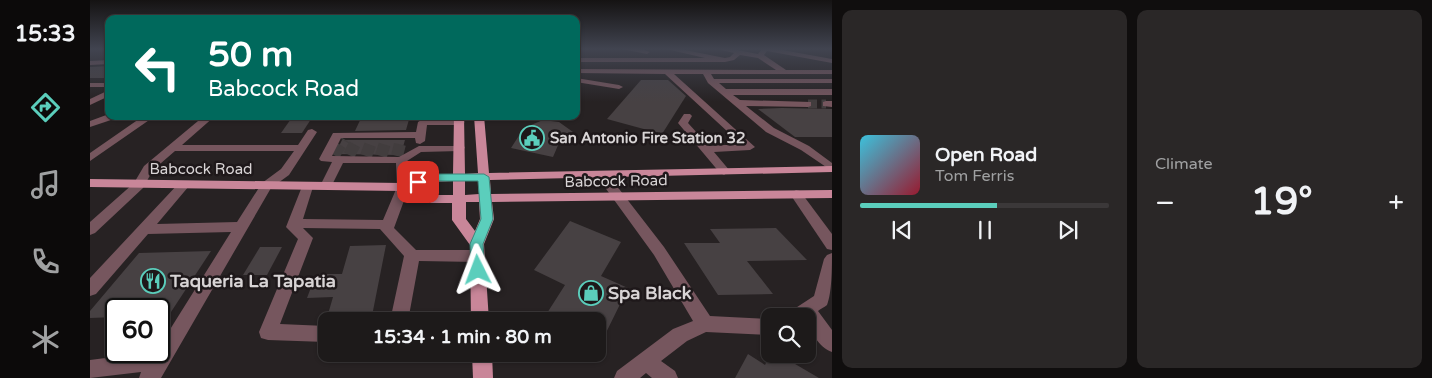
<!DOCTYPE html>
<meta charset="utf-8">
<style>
:root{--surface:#1d1a1a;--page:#2a2727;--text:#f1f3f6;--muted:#a0a1a2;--line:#3b3839;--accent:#5bcebc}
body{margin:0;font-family:"Varela Round",sans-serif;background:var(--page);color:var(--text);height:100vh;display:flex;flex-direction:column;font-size:19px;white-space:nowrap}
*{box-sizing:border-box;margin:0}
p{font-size:16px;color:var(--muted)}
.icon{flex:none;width:28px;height:28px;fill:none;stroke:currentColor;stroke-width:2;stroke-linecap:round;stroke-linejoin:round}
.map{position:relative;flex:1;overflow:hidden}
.drawer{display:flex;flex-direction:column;gap:10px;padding:10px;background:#100e0e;width:600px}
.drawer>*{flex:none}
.hud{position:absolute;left:15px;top:15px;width:475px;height:105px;border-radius:10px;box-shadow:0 1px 4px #0004,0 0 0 1px var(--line);background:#00695c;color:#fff;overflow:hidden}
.fabs{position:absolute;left:671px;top:308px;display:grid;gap:10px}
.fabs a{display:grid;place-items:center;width:55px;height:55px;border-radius:10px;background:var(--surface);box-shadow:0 1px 4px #0004,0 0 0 1px var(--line);font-size:25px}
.speed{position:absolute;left:15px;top:298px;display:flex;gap:10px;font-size:25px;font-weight:700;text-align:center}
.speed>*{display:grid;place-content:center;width:65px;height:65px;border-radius:50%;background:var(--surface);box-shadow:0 1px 4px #0004,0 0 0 1px var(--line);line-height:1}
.speed .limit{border:2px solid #111;border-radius:8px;background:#fff;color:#111}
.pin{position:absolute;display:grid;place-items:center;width:42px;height:42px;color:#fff;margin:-21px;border-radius:10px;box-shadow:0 2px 8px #0006}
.me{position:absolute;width:55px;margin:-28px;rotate:357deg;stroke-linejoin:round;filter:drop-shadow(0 0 4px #0008)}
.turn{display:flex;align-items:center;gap:18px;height:105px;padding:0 20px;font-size:22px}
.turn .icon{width:65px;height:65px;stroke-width:2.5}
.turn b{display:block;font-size:35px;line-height:42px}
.big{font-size:38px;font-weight:700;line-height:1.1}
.drawer .tile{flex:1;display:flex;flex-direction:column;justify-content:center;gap:8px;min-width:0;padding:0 18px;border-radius:10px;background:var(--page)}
.song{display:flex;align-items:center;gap:15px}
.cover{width:60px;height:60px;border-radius:8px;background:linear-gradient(135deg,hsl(190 70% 55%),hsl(350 70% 35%))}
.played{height:5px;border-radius:2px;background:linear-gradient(90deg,var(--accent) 55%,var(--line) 55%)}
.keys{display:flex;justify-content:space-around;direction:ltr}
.heat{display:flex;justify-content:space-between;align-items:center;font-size:28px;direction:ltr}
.drawer .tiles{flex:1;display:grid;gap:10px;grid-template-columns:repeat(2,1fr)}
.trip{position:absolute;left:228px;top:312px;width:288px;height:50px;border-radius:10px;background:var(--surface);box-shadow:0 1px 4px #0004,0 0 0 1px var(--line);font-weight:700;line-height:50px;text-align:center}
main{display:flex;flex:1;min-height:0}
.tabs{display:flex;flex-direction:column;width:90px;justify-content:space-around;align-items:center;background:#0c0a0a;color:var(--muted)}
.tabs .icon{width:35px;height:35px}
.tabs .active{color:var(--accent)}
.tabs b{font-size:22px;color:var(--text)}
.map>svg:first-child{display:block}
.building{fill:#474143}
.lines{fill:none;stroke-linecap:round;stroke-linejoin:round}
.minor-tunnel-far1{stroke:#423d3e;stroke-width:9;stroke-dasharray:9 4.5;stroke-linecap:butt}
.minor-tunnel{stroke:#423d3e;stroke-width:12;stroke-dasharray:12 5.5;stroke-linecap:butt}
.minor{fill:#76565e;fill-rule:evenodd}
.major{fill:#c98699;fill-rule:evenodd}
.route{fill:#5bcebc;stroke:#3b867a}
.labels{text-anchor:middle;stroke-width:5;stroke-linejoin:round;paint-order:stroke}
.poi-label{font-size:15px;font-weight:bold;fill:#d8d4d5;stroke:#1e181a;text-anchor:start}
.street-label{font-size:15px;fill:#d8d4d5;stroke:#1e181a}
.near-poi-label{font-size:18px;font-weight:bold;fill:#d8d4d5;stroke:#1e181a;text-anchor:start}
</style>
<main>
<nav class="tabs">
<b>15:33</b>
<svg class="icon active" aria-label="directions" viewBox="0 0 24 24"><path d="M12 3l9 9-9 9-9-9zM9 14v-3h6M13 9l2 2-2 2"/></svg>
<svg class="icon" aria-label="music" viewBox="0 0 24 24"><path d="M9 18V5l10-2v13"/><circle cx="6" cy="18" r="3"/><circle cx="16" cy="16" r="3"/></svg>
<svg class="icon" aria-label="phone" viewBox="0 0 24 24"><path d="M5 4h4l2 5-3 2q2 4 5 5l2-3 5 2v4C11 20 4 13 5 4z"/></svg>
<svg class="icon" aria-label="climate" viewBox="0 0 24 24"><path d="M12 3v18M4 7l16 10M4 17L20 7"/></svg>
</nav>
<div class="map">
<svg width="742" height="378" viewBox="0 0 742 378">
<rect width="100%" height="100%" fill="#272223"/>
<g class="building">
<polygon points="19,66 19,78 0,78 0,67"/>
<polygon points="551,80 578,80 596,96 572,134 517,119"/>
<polygon points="692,108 742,109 742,137 705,137 668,109"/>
<polygon points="203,116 223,116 212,133 191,133"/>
<polygon points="272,116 320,116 316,130 265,131"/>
<polygon points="453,120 469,122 483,132 472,136 463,157 421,148 430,134 439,136 441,125"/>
<polygon points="252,140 315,140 311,154 309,155 245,154"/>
<polygon points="480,221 531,242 511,276 538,288 506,353 506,321 452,321 475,285 444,270"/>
<polygon points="686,228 717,260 657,261 683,294 628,295 594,243 630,243 620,229"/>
<polygon points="296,245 281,321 236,321 243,297 217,298 226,274 252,274 260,246"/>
<polygon points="170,247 192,247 177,275 153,275"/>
<polygon points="121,251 79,315 69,316 69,309 26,309 26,317 0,318 0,311 49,253"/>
<polygon points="658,354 675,365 680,354 688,354 729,378 645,378"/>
</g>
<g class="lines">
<polyline class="minor-tunnel-far1" points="718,104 736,104"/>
<g class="minor-tunnel">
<polyline points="244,155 254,139"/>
<polyline points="259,155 267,140"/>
<polyline points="276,156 282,140"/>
<polyline points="291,156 296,140"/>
<polyline points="307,156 311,140"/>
</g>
<g class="minor">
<polygon points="532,49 551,49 560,52 557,54"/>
<polygon points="576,49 590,49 635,58 640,57 644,53 627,49 642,49 668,54 672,49 687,49 742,59 742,63 677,51 674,55 696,70 742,70 742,74 621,74 624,79 742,79 742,83 629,83 636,89 742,89 742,95 643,95 650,100 721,102 721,106 718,107 656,106 684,128 719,146 742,163 742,171 711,150 676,132 618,83 613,74 584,74 665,147 660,150 624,152 640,171 634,175 630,173 588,123 594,114 600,114 602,116 598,123 619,146 651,144 575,74 486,73 486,69 686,70 668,58 650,55 644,60 635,62 486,62 486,58 615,58"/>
<polygon points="19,60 19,64 0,65 0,61"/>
<polygon points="486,78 529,85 533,87 529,89 486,82"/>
<rect x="0" y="83" width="19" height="4"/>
<polygon points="19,90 19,96 0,105 0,99"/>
<polygon points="736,101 742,101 742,107 733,106 733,102"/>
<polygon points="19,114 19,116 65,116 0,161 0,153 49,119 21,120 0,127 0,121"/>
<polygon points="114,116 125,116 92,145 208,145 218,130 222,129 227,132 199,175 181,188 71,378 49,378 51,372 0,378 0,360 69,351 69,347 141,232 58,234 6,294 0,296 0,278 89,183 93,182 99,186 67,224 147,222 172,183 191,169 204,151 85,151 63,170 53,188 5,233 0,235 0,222 44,183 54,166"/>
<polygon points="333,119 370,119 375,122 370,125 337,125 335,141 330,144 326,143 325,138 251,138 242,156 309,157 329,146 374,146 375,148 370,151 331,152 317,161 319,187 304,228 326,250 387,250 392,252 395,256 392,260 387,262 329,261 318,321 300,321 314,256 290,229 213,228 223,238 190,324 236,326 236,342 178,340 171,338 169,332 208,239 196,227 213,184 217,183 223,187 213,219 293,220 307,187 306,163 253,163 240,189 232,189 230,186 242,162 231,161 229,159 243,133 326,132 328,122"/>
<polygon points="512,171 516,172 574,247 620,316 680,319 680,335 616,332 597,341 571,361 585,371 588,378 562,378 556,373 550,378 524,378 527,371 583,329 603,321 564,255 506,175"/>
<polygon points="706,190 710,191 742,234 742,250 737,249 700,194"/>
<path d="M 742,253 C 742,267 742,293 737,305 C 735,307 730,309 728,311 L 742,330 L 742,352 C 729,348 718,329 718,316 L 698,316 L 701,311 L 724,296 L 734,259 L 737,255 Z"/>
</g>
<g class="major">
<path d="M 364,116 L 374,116 L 375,174 L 388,173 L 384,116 L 394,116 L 399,173 L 742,166 L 742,172 L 400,180 L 401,194 L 742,190 L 742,198 L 402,202 L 404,219 L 394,244 L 399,321 L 381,321 L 380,245 L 362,220 L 362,203 L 341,203 L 311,191 L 0,187 L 0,179 L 312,183 L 342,174 L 363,174 ZM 363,181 L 363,195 L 343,195 L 325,187 L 343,182 ZM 375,181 L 388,181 L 389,194 L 375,195 ZM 376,202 L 389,202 L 390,219 L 385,231 L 376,219 Z"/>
<polygon points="382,354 402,354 403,378 383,378"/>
</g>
</g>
<linearGradient id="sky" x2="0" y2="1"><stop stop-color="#151313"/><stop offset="0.48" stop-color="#414450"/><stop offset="1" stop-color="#414450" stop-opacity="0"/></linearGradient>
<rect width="742" height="102" fill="url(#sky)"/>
<polygon class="route" points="342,174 394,174 399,177 403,219 393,244 395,270 393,274 388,275 383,274 381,270 380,244 391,219 388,181 343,181 328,185 322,182 324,180"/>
<defs>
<symbol id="civic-ring" viewBox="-11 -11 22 22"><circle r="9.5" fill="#1e181a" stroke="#5bcebc" stroke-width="1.5"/><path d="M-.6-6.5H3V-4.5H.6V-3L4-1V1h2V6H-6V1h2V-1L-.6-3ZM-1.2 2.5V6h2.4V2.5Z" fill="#5bcebc"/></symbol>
<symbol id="restaurant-ring" viewBox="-11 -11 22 22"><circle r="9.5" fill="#1e181a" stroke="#5bcebc" stroke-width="1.5"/><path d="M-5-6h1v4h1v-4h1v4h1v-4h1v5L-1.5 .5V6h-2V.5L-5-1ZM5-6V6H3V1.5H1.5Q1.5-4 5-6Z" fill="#5bcebc"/></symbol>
<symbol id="shop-ring" viewBox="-11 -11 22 22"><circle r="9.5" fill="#1e181a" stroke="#5bcebc" stroke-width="1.5"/><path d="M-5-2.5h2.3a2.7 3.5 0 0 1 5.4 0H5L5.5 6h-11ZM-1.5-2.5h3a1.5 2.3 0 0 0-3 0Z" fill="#5bcebc"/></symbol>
</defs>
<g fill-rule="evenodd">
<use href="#civic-ring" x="428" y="124" width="28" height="28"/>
<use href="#restaurant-ring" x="49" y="267" width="28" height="28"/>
<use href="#shop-ring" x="487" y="279" width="28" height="28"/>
</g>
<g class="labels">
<g class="poi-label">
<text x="460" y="143">San Antonio Fire Station 32</text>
</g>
<g class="street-label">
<text x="111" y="174">Babcock Road</text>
<text transform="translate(526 181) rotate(-1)" y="5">Babcock Road</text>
</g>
<g class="near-poi-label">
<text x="80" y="287">Taqueria La Tapatia</text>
<text x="518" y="299">Spa Black</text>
</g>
</g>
</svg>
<div class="fabs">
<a><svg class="icon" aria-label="search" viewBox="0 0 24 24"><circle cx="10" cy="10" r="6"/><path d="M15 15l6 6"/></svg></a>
</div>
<div class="speed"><div class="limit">60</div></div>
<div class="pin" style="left:328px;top:182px;background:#d93025"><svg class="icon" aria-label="arrive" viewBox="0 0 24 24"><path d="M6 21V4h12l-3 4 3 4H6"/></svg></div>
<svg class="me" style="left:388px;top:270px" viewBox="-20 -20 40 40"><path d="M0-17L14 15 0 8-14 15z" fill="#5bcebc" stroke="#fff" stroke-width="4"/></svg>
<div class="trip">15:34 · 1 min · 80 m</div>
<div class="hud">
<div class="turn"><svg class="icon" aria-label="left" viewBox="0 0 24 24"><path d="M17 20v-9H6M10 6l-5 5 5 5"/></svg><div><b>50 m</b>Babcock Road</div></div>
</div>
</div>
<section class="drawer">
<div class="tiles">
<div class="tile">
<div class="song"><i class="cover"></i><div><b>Open Road</b><p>Tom Ferris</p></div></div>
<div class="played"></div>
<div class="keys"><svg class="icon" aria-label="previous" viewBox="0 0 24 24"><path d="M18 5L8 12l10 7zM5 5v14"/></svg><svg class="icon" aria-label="pause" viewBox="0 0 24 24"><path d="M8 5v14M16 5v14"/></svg><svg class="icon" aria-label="next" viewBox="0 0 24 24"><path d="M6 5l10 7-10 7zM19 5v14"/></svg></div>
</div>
<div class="tile"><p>Climate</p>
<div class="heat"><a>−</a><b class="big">19°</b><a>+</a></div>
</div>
</div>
</section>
</main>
